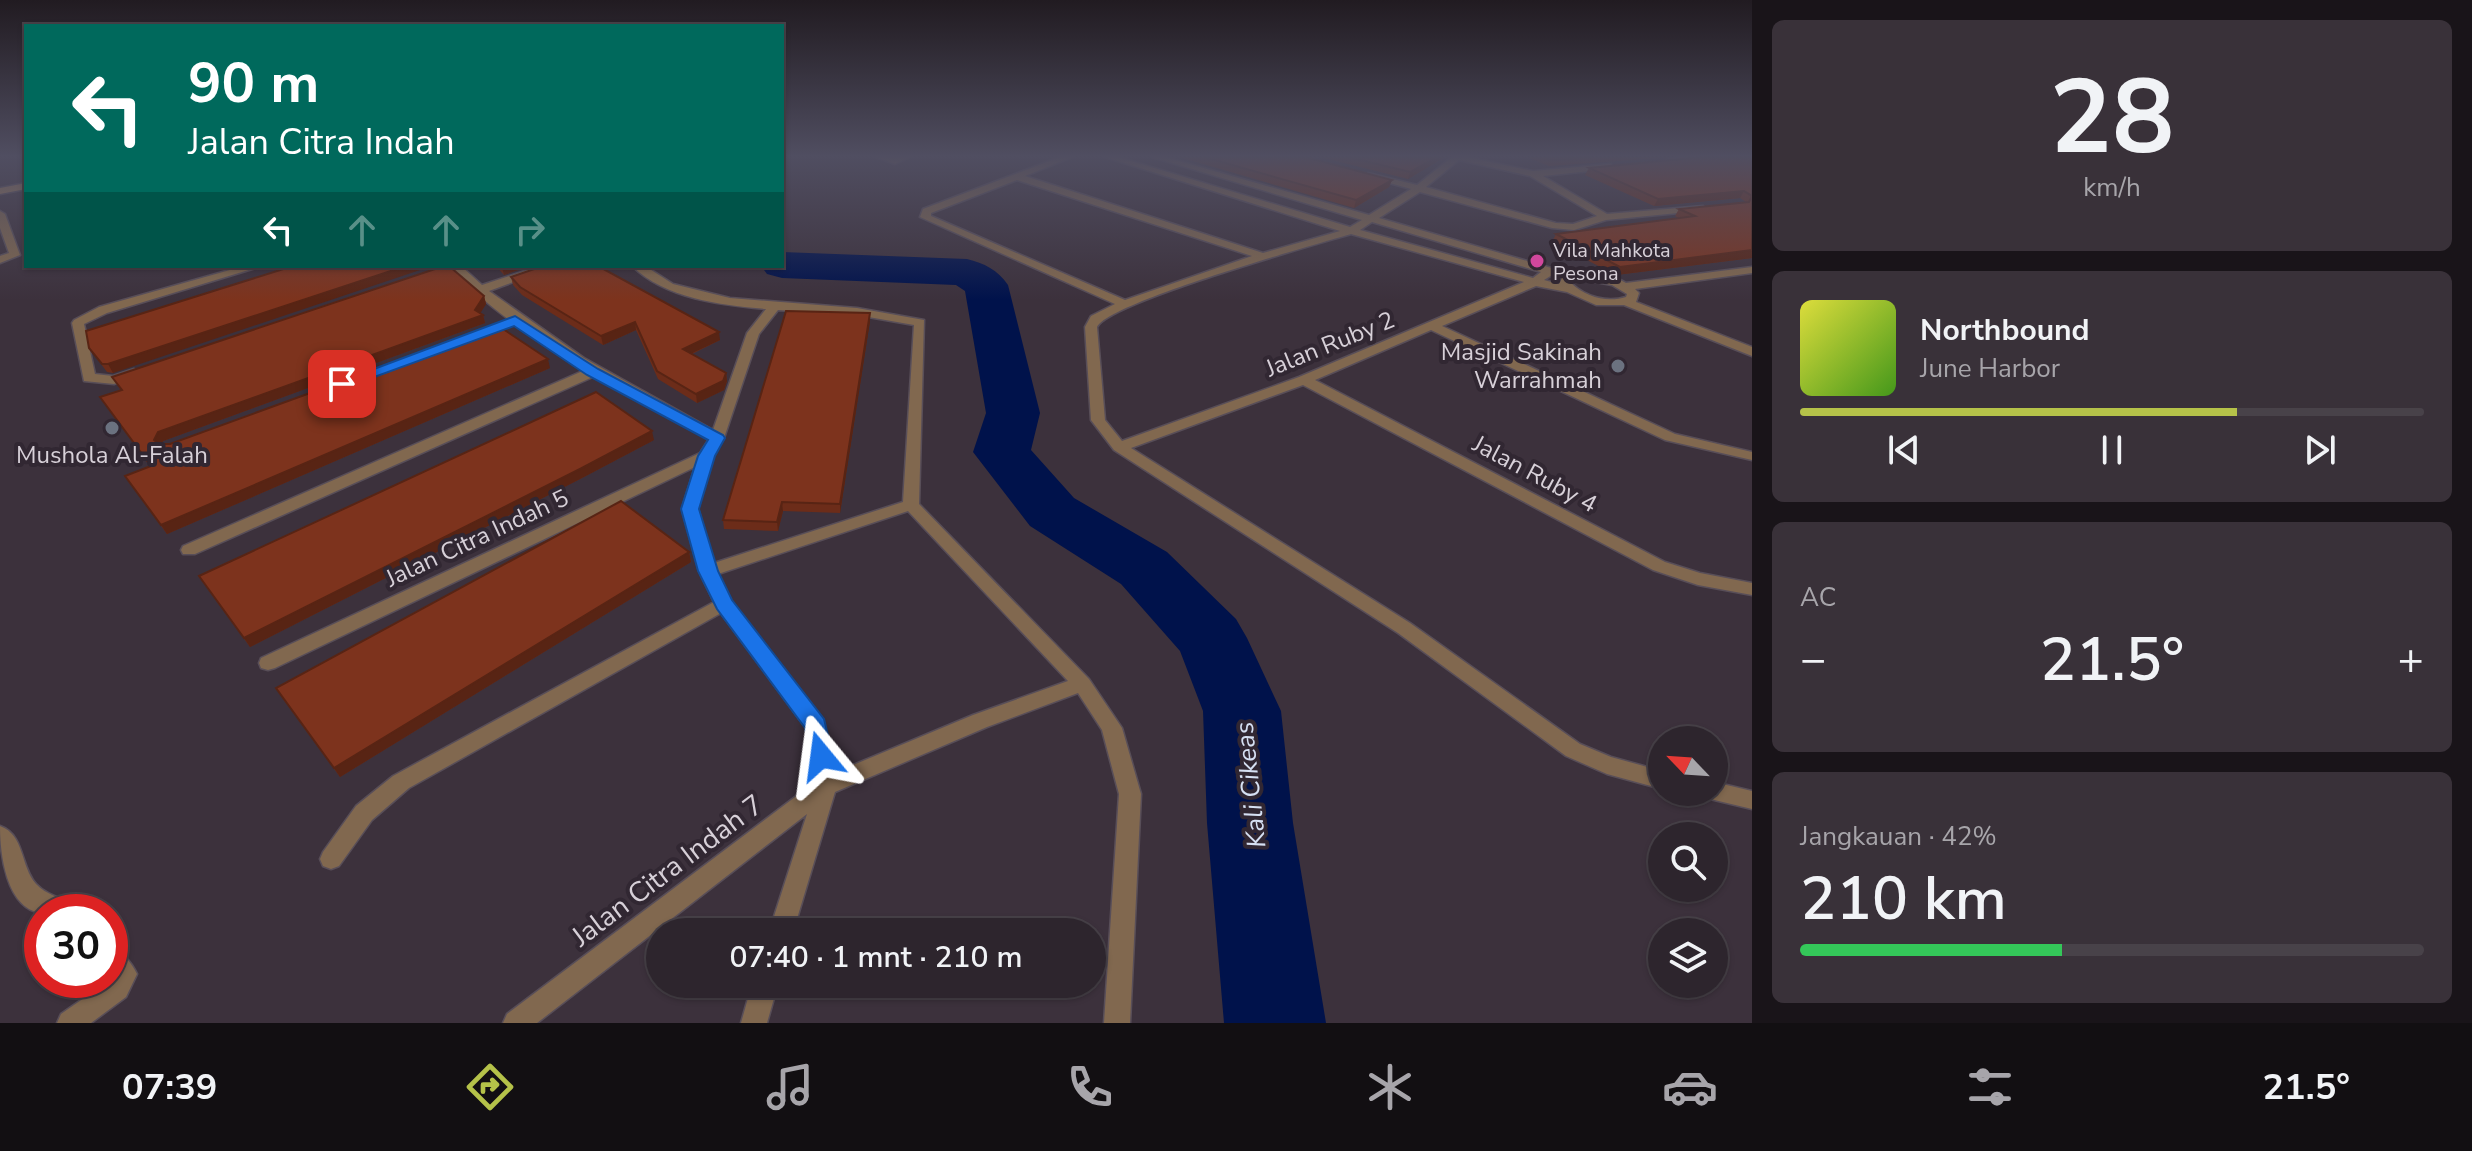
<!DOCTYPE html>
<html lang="id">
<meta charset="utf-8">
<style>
:root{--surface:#2d252d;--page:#393139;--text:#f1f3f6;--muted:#a7a5aa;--line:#484249;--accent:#b5c249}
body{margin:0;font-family:"Nunito Sans",sans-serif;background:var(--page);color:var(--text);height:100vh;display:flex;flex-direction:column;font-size:30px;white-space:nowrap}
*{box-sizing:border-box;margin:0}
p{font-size:26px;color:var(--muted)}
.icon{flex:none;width:44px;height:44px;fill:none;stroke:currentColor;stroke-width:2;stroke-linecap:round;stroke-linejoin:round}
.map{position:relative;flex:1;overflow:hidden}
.panel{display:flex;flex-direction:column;gap:20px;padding:20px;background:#191419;width:720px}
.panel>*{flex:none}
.guide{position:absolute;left:24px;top:24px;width:760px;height:244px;border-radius:0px;box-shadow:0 2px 6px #0004,0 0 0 2px var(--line);background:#00695c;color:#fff;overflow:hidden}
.needle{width:52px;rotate:295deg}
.tools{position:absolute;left:1648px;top:726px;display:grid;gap:16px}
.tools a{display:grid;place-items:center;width:80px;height:80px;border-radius:50%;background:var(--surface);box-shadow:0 2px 6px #0004,0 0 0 2px var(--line);font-size:40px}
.speed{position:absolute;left:24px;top:894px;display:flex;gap:16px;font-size:40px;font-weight:700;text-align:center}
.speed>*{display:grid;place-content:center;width:104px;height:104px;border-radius:50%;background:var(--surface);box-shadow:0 2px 6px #0004,0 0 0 2px var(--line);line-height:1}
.speed .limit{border:12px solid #d22;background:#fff;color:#111}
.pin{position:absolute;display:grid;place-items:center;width:68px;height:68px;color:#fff;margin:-34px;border-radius:16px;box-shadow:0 4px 12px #0006}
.me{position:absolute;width:88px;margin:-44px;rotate:344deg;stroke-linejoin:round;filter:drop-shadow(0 0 6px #0008)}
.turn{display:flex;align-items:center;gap:28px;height:168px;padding:0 32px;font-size:36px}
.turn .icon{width:104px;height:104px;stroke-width:2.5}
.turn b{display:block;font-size:56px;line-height:68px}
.lanes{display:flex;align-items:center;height:76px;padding:0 32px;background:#0003;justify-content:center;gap:40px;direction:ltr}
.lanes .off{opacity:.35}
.big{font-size:60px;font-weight:600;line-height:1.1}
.panel .card{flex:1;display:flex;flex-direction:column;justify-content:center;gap:12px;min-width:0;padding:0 28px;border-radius:12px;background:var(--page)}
.panel .dial{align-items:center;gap:0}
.dial b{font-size:104px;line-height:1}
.song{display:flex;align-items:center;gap:24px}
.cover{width:96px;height:96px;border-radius:12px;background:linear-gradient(135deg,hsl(60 70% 55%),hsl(100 70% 35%))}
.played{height:8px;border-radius:4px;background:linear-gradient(90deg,var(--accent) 70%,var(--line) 70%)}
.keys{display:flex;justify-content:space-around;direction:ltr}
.heat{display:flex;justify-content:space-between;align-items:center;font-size:44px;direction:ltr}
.charge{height:12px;border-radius:6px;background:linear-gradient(90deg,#34c759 42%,var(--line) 0)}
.trip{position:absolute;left:646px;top:918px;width:460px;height:80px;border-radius:40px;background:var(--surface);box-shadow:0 2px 6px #0004,0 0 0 2px var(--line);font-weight:600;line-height:80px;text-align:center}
.tabs{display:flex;height:128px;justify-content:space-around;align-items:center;background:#120f12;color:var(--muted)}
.tabs .icon{width:56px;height:56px}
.tabs .selected{color:var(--accent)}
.tabs b{font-size:36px;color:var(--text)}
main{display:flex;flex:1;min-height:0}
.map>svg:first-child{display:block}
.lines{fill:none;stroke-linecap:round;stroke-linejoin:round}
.river{fill:#00124b;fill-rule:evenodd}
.minor-casing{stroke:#584e58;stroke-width:3}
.secondary-casing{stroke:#584e58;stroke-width:3}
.minor{fill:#81684f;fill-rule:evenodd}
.secondary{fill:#ab855b;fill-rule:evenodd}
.wall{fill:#6c2c19}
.shaded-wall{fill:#582414}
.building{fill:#7d331d;stroke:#582414;stroke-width:2}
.route{fill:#1a73e8;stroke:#114b97;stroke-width:2}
.hotel-dot{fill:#d1479c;stroke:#312732;stroke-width:3}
.worship-dot{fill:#6b7280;stroke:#312732;stroke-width:3}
.labels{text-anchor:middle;stroke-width:8;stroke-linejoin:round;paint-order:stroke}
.far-poi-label{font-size:20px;fill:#d7d0d8;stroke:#312732;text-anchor:start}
.street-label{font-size:24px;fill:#d7d0d8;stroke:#312732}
.poi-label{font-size:24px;fill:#d7d0d8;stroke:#312732;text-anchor:end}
.water-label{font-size:26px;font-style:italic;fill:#d6e0f3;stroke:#312732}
.near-street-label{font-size:28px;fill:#d7d0d8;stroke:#312732}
</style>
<main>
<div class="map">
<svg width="1752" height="1023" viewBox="0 0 1752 1023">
<rect width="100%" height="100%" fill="#3c313c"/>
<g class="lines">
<path class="river" d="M 782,252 L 967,259 C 984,263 998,270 1008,285 L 1040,413 L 1031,450 L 1074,498 L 1167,552 L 1236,619 L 1247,638 L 1281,711 L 1293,823 L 1326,1023 L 1224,1023 L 1207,823 L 1203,711 L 1180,651 L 1121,584 L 1030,526 L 973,452 L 986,413 L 965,291 L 956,285 L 782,278 L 767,274 L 761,266 L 782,266 Z"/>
<defs>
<g id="minor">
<polygon points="876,157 910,157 895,164"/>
<path d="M 1060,157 L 1072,157 L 1025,176 L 1263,253 L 1340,231 L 1105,157 L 1118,157 L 1350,227 L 1362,220 L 1152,157 L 1165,157 L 1369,215 L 1411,189 L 1368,177 L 1368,173 L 1417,185 L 1452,157 L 1467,157 L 1533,171 L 1611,164 L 1611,168 L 1608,169 L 1543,176 L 1607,214 L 1703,206 L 1704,208 L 1699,211 L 1606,220 L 1574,230 L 1552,228 L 1420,192 L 1379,218 L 1572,274 C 1586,269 1614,275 1626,283 L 1752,267 L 1752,273 L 1635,289 L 1639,293 L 1636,302 L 1752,347 L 1752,356 L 1624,305 L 1596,305 L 1567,292 L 1536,286 L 1442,326 L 1675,434 L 1752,452 L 1752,460 L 1665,440 L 1431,330 L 1315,380 L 1665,562 L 1700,573 L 1752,583 L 1752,595 L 1698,585 L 1653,570 L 1303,385 L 1131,448 L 1410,623 L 1580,744 L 1611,757 L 1662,771 L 1662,789 L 1607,774 L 1566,756 L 1398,633 L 1114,450 L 1091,420 L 1085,327 L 1091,316 L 1115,304 L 920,217 L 923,209 ZM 1459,160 L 1530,176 L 1597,216 L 1573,224 L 1556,223 L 1426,187 ZM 1017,180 L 1252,256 L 1125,300 L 931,216 L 931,213 ZM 1372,222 L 1541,272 L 1533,278 L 1360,230 ZM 1351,234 L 1524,282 L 1299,377 L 1122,441 L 1105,420 L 1097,327 C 1109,302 1314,245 1351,234 ZM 1552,275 L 1562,278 L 1559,284 L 1544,280 ZM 1580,279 L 1612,285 L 1627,294 L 1626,297 C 1607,303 1586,297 1571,283 Z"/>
<polygon points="1679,157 1706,157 1671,163 1666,160"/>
<polygon points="0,211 5,214 20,255 0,263 0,256 9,253 0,228"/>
<polygon points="244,266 262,266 107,313 84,324 95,374 113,376 134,369 141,373 114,384 84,381 72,323 74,320 99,307"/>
<path d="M 448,266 L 461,266 L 482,285 L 540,266 L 557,266 L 489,291 L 584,358 L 713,430 L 747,333 L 766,309 C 721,305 666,299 632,266 L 645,266 L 673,284 L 730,298 L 857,308 L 924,320 L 919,504 L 1089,679 L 1122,728 L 1141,794 L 1130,1023 L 1104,1023 L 1119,794 L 1102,730 L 1078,693 L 987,727 L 835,792 L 793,932 L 769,932 L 807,814 L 537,1023 L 503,1023 L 507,1014 L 815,782 L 806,728 L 721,613 L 409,788 L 372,820 L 339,866 L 331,869 L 323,866 L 320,859 L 323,852 L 356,806 L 393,776 L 714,602 L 699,571 L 682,509 L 695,467 L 275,668 L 268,670 L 261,668 L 259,663 L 261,658 L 700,453 L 709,439 L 595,376 L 195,554 L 183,554 L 181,550 L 183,546 L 585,370 C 537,341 486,307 448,266 ZM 778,310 L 857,315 L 914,325 L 903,502 L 714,563 L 698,509 L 713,456 L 724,438 L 759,334 ZM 908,511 L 1068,681 L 973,715 L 834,773 L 823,720 L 731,601 L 718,574 Z"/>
<polygon points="1714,782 1752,791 1752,809 1706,798 1704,792 1714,792"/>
<path d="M 0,826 C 25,835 20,866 36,884 C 46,895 62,898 75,904 L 79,912 C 67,912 51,914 41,913 C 6,908 0,853 0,826 Z"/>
<path d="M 110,947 C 123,952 131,962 137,974 L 126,997 L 91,1023 L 57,1023 L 61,1014 L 110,980 Z"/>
<polygon points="752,984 778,984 767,1023 741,1023"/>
</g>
<polygon id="secondary" points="26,183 26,189 0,194 0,188"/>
</defs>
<use href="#minor" class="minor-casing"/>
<use href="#secondary" class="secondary-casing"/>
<use href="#minor" class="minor"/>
<use href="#secondary" class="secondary"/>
</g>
<g class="wall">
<polygon points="1179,157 1305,157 1392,180 1389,187 1354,208"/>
<polygon points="1320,157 1445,157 1408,179"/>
<polygon points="1527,157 1673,157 1549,166"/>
<polygon points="1752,157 1752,258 1616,275 1552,242 1556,234 1679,218 1675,216 1679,209 1746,202 1740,198 1654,206 1585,175 1589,168"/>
<polygon points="293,266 113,373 107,372 89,348"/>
<polygon points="496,266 530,266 504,275"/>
<polygon points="511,277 720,340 692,354 726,373 727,381 724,390 697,403 658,379 636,330 603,345 522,295 513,285"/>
<polygon points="484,296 486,304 480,313 483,315 485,323 163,441 162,444 170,444 550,368 167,534 125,476 150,466 100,397 121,390 112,377"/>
<polygon points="870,313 870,321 840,513 783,511 778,531 724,529 723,520"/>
<polygon points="654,440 582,478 250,647 199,576"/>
<polygon points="689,552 691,562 340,777 276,688"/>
</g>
<g class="shaded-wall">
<polygon points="1437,157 1445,157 1408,179 1410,172"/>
<polygon points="1392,180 1389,187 1354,208 1356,200"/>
<polygon points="1744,191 1740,198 1654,206 1658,199"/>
<polygon points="1752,250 1752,258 1616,275 1620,267"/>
<polygon points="406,266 432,266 113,373 108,364"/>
<polygon points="504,266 530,266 504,275 502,267"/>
<polygon points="484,296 486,304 478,317 483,315 485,323 163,441 160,449 154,440 158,432 475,310"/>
<polygon points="870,313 870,321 840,513 840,504"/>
<polygon points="635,322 636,330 603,345 601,336"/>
<polygon points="719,332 720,340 684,357 683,349"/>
<polygon points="548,359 550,368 167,534 161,525"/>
<polygon points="726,373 727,381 724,390 697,403 696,394"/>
<polygon points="652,431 654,440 582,478 250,647 244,638"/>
<polygon points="782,502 783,511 778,531 777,522"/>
<polygon points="689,552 691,562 340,777 334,768"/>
</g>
<g class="building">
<polygon points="1204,157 1305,157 1392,180 1356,200"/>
<polygon points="1348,157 1437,157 1410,172"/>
<polygon points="1545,157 1591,157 1552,160"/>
<polygon points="1702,157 1752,157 1752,196 1744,191 1658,199 1589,168"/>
<polygon points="1752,196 1752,250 1620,267 1556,234 1695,216 1679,209 1749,202"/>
<polygon points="293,266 406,266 108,364 102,364 89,348 86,331"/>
<polygon points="444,266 449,266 484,296 475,310 483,315 158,432 154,440 159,444 170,444 497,325 548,359 161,525 125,476 151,466 100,397 122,390 112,377"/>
<polygon points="543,266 598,266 719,332 683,349 726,373 723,381 696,394 657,371 635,322 601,336 520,287 511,277"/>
<polygon points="786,311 870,313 840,504 782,502 777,522 723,520"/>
<polygon points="596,392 652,431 580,469 244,638 199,576"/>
<polygon points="621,501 689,552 334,768 276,688"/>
</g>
<linearGradient id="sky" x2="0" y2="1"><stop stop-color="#211b21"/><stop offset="0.52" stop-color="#504e61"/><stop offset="1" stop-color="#504e61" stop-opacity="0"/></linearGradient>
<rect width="1752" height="300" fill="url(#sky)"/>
<polygon class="route" points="515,316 598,369 723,435 725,438 715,456 699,509 718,571 732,600 824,719 833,756 829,763 821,766 813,763 805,728 717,609 698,571 681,509 698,456 708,440 587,375 514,326 347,387 342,388 334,384"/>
<circle class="hotel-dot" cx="1537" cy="261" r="8"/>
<g class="worship-dot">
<circle cx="1618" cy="366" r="8"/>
<circle cx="112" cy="428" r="8"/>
</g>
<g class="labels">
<g class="far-poi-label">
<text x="1553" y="257">Vila Mahkota<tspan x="1553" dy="23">Pesona</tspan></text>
</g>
<g class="street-label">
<text transform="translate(1330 344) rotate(-22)" y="8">Jalan Ruby 2</text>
<text transform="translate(1535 474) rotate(28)" y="8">Jalan Ruby 4</text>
<text transform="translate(477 538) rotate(-25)" y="8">Jalan Citra Indah 5</text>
</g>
<g class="poi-label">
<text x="1602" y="360">Masjid Sakinah<tspan x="1602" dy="28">Warrahmah</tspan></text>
<text x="112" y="463" text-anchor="middle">Mushola Al-Falah</text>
</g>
<g class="water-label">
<text transform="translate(1250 785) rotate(-96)" y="9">Kali Cikeas</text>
</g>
<g class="near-street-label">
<text transform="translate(667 870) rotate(-37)" y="10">Jalan Citra Indah 7</text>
</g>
</g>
</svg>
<div class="tools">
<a><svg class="needle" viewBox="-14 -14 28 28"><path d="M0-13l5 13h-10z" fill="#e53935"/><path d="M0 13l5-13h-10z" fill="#a7a5aa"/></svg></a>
<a><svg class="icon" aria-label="search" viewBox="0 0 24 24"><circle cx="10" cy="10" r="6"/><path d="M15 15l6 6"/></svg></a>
<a><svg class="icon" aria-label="layers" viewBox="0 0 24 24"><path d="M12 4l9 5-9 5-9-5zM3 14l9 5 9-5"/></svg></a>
</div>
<div class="speed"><div class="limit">30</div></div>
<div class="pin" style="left:342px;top:384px;background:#d93025"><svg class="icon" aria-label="arrive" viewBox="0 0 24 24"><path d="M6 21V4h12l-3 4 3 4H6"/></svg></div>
<svg class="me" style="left:821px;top:756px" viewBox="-20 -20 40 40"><path d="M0-17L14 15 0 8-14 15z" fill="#1a73e8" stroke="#fff" stroke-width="4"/></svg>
<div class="trip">07:40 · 1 mnt · 210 m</div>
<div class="guide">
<div class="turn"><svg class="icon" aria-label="left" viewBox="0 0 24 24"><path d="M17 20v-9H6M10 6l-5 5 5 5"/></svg><div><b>90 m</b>Jalan Citra Indah</div></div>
<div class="lanes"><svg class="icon" aria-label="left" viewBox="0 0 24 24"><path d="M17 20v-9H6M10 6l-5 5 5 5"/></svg><svg class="icon off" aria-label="ahead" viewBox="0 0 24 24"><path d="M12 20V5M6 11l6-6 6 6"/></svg><svg class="icon off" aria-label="ahead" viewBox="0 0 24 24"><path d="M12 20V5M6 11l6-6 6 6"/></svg><svg class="icon off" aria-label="right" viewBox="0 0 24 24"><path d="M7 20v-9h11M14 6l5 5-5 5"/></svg></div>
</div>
</div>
<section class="panel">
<div class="card dial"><b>28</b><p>km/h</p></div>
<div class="card">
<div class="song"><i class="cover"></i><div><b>Northbound</b><p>June Harbor</p></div></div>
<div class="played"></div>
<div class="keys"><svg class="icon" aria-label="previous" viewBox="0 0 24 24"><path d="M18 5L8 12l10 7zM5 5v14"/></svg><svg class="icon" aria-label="pause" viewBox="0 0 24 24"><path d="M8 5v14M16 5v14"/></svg><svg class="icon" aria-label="next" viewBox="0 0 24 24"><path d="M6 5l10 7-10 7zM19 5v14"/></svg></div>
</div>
<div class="card"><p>AC</p>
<div class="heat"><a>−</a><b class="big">21.5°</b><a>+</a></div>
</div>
<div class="card"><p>Jangkauan · 42%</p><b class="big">210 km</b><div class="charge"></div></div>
</section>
</main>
<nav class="tabs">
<b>07:39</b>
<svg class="icon selected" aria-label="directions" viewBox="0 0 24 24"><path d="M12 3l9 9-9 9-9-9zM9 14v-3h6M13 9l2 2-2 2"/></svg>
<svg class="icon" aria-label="music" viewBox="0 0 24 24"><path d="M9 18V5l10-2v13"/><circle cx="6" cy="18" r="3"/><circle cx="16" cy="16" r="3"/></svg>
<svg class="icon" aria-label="phone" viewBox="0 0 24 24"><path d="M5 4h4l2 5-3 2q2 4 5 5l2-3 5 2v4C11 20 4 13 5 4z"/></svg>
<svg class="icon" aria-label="climate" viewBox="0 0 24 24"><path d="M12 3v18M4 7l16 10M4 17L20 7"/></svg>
<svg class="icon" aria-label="car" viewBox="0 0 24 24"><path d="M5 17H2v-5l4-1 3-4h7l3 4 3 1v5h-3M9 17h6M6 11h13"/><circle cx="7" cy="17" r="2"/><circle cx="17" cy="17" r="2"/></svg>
<svg class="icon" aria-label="filters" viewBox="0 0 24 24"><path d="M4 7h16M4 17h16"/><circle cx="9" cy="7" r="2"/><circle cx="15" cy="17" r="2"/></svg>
<b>21.5°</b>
</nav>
